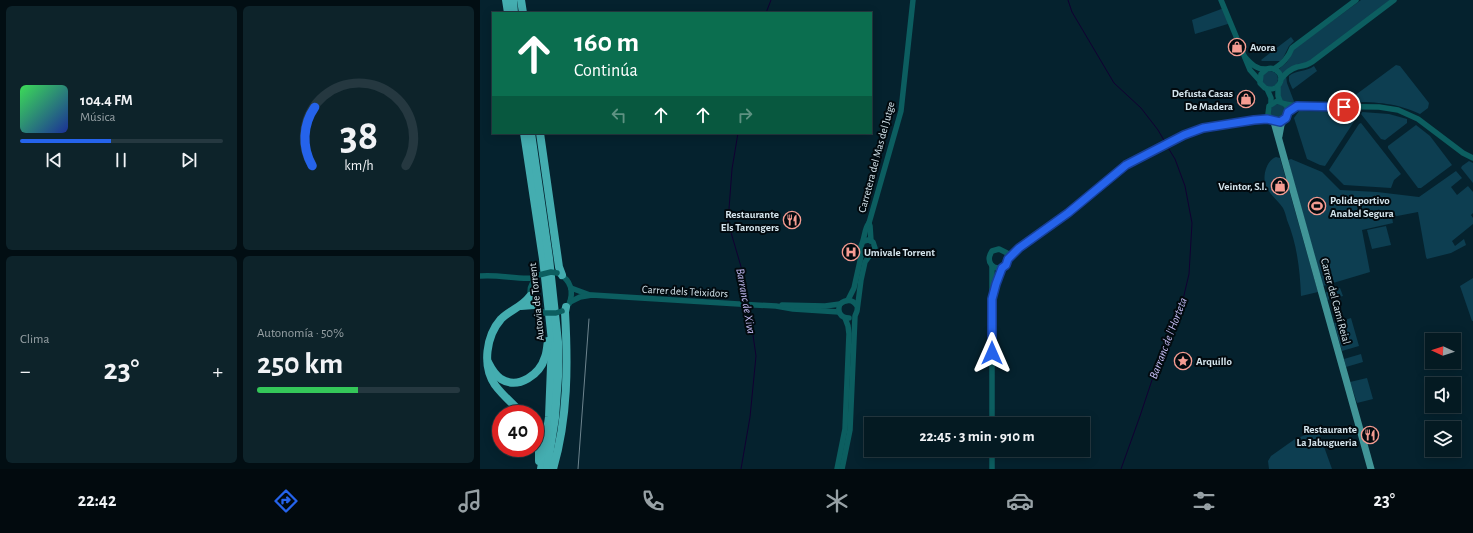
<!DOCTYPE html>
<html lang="es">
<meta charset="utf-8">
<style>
:root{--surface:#041a22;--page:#0d232a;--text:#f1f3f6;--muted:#97a1a5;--line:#253840;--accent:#2563eb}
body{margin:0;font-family:"Alegreya Sans",sans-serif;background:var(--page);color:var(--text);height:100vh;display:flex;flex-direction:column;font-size:15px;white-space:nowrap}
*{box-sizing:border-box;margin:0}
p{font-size:13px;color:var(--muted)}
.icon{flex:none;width:22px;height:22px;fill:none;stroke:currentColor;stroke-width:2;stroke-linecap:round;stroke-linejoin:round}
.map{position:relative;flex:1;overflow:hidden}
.details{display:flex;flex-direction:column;gap:6px;padding:6px;background:#020e13;width:480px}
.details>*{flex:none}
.hud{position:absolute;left:12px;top:12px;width:380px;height:122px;border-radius:0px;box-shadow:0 2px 10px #0003,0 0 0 1px var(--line);background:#0b6e4f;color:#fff;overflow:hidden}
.needle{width:26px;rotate:273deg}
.fabs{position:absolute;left:945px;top:333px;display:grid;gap:8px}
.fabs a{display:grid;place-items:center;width:36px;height:36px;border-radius:0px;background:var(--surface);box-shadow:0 2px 10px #0003,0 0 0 1px var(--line);font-size:20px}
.speed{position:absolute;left:12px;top:405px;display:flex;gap:8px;font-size:20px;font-weight:700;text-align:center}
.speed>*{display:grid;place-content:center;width:52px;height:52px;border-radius:50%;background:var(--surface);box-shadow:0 2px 10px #0003,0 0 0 1px var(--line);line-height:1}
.speed .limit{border:6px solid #d22;background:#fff;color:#111}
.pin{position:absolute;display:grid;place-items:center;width:34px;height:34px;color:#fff;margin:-17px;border:2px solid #fff;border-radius:50%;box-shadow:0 1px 4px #0007}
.me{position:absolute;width:44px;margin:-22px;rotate:0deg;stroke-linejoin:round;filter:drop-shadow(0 0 3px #0008)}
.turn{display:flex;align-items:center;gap:14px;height:84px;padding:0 16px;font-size:18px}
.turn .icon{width:52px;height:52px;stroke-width:2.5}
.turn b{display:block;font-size:28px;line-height:34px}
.lanes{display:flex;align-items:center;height:38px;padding:0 16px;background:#0003;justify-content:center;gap:20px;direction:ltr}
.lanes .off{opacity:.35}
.big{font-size:30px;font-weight:700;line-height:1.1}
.details .widget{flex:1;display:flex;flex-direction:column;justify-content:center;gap:6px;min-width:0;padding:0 14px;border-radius:6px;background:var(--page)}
.details .dial{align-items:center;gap:0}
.dial svg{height:104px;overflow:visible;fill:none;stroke:var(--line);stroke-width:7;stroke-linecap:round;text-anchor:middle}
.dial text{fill:var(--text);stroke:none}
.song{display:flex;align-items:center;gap:12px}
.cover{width:48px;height:48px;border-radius:6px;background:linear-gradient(135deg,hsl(130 70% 55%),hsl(230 70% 35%))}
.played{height:4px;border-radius:2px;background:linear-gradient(90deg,var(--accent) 45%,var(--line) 45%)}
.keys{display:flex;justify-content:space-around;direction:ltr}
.heat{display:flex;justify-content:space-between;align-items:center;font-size:22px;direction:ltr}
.charge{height:6px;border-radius:3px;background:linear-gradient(90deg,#34c759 50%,var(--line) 0)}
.details .tiles{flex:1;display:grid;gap:6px;grid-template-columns:repeat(2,1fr)}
.trip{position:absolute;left:384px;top:417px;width:226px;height:40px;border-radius:0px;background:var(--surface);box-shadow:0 2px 10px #0003,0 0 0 1px var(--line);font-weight:700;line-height:40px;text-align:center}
.menu{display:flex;height:64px;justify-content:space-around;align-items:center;background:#020a0e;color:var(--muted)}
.menu .icon{width:28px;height:28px}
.menu .on{color:var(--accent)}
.menu b{font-size:18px;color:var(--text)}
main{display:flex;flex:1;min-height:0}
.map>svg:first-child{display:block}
.green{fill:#0d3e51}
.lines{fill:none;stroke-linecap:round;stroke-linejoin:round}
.stream{stroke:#110032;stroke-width:1}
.minor{stroke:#0c5e60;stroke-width:5.5}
.major{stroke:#419597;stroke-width:7}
.highway{stroke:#44adb0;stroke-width:8}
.rail{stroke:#6d848e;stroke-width:1}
.minor-bridge{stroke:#0c5e60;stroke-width:5.5}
.route-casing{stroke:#184099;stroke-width:10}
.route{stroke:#2563eb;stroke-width:7}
.labels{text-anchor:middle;stroke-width:4;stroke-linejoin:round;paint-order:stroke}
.poi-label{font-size:11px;font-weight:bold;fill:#d5e5ed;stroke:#020a0f;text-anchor:start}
.street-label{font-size:11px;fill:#d5e5ed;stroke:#020a0f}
.water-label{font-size:12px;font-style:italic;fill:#c3baf1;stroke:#020a0f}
</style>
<main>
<section class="details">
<div class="tiles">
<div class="widget">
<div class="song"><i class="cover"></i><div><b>104.4 FM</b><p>Música</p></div></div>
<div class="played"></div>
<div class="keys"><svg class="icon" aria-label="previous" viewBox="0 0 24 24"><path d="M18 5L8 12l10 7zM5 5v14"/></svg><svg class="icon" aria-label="pause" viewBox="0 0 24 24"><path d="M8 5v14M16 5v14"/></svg><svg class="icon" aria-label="next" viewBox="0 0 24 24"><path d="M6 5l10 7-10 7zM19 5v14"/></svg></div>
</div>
<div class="widget dial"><svg viewBox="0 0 100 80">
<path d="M14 69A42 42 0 1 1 86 69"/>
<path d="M14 69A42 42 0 0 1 16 24" stroke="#2563eb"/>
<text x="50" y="56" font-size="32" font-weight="700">38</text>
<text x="50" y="72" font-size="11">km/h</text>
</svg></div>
<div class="widget"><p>Clima</p>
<div class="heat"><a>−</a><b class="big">23°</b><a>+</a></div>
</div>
<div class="widget"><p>Autonomía · 50%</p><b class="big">250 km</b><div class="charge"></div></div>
</div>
</section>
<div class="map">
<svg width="993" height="469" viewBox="0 0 993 469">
<rect width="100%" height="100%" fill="#05222e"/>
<g class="green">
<polygon points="881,0 912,0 829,62 802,75 799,69 807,62 814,49"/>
<polygon points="744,8 751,23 715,34 712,20"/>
<polygon points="811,37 814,41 809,46 803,58 800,61 782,61 781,60"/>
<path d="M 916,65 L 920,66 L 949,103 L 948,108 L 940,114 C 916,103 898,102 872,102 L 870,99 Z"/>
<path d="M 834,66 L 837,71 L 813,89 L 812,88 L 809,81 L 809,76 C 816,70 826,72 834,66 Z"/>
<circle cx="790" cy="79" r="8"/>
<path d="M 806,76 L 807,83 L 815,104 C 812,103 808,103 805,102 C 795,97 801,82 806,76 Z"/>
<circle cx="798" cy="112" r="8"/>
<polygon points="819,111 873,112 875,114 875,120 845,166 840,165 827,159 814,118"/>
<polygon points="882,112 909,114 927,119 927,123 905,140 901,139 881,114"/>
<polygon points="881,123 921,174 914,180 911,188 864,185 849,170 879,124"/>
<polygon points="936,125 950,136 972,165 941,188 938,188 908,148 908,146"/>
<path d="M 796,157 L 800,158 L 838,292 L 821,296 C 820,270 817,244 807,220 C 806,216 805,212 803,208 C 798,200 788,194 785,183 C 783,174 787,160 796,157 Z"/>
<polygon points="811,159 842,172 860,190 897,192 939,197 976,171 982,178 971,187 977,195 988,186 993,192 993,213 991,215 993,218 993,224 972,241 975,246 984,239 986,245 971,253 947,259 946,257 938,212 912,217 913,223 882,230 890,272 843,286 808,160"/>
<polygon points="989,161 993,163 993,183 981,168 982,166"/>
<polygon points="906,226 911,245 892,249 887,230"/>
<polygon points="993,278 993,321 992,321 980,286"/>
<polygon points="860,288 863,296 847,300 846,292"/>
<polygon points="871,318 879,346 862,351 854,323"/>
<polygon points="881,354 883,362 866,367 864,359"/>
<polygon points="887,378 893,399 877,403 870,382"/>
<polygon points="838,430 852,469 789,469 788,461 791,456 815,439"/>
</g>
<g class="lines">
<g class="stream">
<polyline points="588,0 592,12 634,83 661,108 678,130 685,142"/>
<polyline points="286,13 291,0"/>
<polyline points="258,133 252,169 248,222 264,277 268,302"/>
<polyline points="261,469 270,417 276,356 269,307"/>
<polyline points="641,469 660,416 672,380 685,344 700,312 709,274 712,223 705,186 695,159 687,146"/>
</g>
<g class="minor">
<polyline points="741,0 770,70 779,80"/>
<path d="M 765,57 C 771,64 777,70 787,69 C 790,68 793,68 796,70 C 807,78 798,93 785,88 L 780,83 L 781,74 L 787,69"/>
<path d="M 794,69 C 803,63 808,58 812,48 L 876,0"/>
<path d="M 801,79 C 805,74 810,69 817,67 C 823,66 826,66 832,62 L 914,0"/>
<polyline points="798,86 798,96 800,101"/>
<polyline points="787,89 791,98 791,104"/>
<polyline points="805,104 817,106 899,107 918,110 938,119 983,153 993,158"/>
<polyline points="389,223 390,226 391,241"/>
<path d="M 528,259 L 527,253 L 519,249 L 512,251 C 505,262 513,271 524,267 L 528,259 L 539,248 L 577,222 L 610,196 L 646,165 L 704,135 L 723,128 L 782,119 L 800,122 C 809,119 811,111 805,104 L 797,101 L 789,106 L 788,114 L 791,120"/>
<polyline points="512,266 512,424"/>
<path d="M 79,274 C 91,280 94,292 89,304"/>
<path d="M 0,276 C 19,274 37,280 55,278"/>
<path d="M 56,278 C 45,290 50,306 65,313"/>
<polyline points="91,288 110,295"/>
<polyline points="514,293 522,268"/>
<path d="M 368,300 L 374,288 L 382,252 L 381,246 C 385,238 384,229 389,223 L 421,111 L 433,0"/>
<polyline points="90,302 100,297 112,295 275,305 296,306 313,309 359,312"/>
<polyline points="302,305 345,306 360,304"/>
<path d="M 369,318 C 360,318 357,311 360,304 C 366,299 373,299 377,306"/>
<polyline points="357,469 365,429 369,334 368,326 365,318"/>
<polyline points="362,469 370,430 375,316 377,311 381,280 385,262 395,248 393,242 388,240 384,241"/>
<polyline points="512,469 512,450"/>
</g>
<g class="major">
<polyline points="794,122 891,469"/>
<polyline points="799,136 801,125 803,121"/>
</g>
<g class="highway">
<polyline points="26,0 28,13"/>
<polyline points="33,0 34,13"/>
<polyline points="41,0 43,13"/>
<polyline points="44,133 63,259 72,341 69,417 61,469"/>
<polyline points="51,133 69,258 78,342 78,377 75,418 67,469"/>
<polyline points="60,133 79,267 82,275"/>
<polyline points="41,306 54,305"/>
<path d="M 8,362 C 11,368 15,375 21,379 C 39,390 60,374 65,357 C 67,352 67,346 68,341"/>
<path d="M 43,414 C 34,405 23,396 15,385 C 2,366 6,336 21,319 C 30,310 42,307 50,296"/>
<polyline points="55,432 59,447 59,461"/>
<path d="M 73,469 C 88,418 88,365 85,312 L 86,307"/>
</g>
<polyline class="rail" points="98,469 109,319"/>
<g class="minor-bridge">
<polyline points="59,275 71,272 77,273"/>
<polyline points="65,313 76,313 82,311"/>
</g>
</g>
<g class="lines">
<defs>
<polyline id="route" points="512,353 512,299 516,284 522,268 526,265 528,259 539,248 588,213 646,165 704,135 723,128 774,120 787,119 800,122 806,118 808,112 817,106 864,107"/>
</defs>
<use href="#route" class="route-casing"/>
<use href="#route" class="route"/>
</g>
<defs>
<symbol id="shop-ring" viewBox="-11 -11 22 22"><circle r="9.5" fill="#020a0f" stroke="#f59c92" stroke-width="1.5"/><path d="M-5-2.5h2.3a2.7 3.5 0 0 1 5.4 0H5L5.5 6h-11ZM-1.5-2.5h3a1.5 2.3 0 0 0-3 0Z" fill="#f59c92"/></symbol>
<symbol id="stadium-ring" viewBox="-11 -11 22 22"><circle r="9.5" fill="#020a0f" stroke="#f59c92" stroke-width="1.5"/><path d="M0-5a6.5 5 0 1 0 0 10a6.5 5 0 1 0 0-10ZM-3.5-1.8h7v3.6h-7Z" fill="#f59c92"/></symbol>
<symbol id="restaurant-ring" viewBox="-11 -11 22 22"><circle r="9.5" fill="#020a0f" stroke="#f59c92" stroke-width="1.5"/><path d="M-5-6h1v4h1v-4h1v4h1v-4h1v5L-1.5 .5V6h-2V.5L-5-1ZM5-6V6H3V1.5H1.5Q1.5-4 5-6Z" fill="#f59c92"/></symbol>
<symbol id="hospital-ring" viewBox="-11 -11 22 22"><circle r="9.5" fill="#020a0f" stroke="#f59c92" stroke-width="1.5"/><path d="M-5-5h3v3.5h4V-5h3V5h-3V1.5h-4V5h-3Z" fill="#f59c92"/></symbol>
<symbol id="sight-ring" viewBox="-11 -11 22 22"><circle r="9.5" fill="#020a0f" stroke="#f59c92" stroke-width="1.5"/><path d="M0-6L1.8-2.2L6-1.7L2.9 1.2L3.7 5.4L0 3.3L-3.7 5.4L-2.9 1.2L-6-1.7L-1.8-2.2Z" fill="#f59c92"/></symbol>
</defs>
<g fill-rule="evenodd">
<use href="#shop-ring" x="747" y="37" width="20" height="20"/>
<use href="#shop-ring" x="756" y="89" width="20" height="20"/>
<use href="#shop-ring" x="790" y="176" width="20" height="20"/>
<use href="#stadium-ring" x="827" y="196" width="20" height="20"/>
<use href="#restaurant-ring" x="302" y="210" width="20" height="20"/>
<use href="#hospital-ring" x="361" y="242" width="20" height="20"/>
<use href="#sight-ring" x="693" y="351" width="20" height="20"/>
<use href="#restaurant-ring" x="880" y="425" width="20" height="20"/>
</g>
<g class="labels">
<g class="poi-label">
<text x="770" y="51">Avora</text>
<text x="753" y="97" text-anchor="end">Defusta Casas<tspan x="753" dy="13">De Madera</tspan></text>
<text x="787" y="190" text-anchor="end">Veintor, S.l.</text>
<text x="850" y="204">Polideportivo<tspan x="850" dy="13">Anabel Segura</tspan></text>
<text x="299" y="218" text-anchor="end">Restaurante<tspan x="299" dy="13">Els Tarongers</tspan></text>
<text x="384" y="256">Umivale Torrent</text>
<text x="716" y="365">Arquillo</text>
<text x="877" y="433" text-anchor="end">Restaurante<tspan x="877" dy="13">La Jabugueria</tspan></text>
</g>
<g class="street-label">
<text transform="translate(396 157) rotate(-75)" y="4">Carretera del Mas del Jutge</text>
<text transform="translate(205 291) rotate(3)" y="4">Carrer dels Teixidors</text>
<text transform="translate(856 301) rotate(75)" y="4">Carrer del Camí Reial</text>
<text transform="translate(56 302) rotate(-96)" y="4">Autovia de Torrent</text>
</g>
<g class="water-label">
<text transform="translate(266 301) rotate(80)" y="4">Barranc de Xiva</text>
<text transform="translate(688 338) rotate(-69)" y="4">Barranc de l'Horteta</text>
</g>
</g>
</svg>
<div class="fabs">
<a><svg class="needle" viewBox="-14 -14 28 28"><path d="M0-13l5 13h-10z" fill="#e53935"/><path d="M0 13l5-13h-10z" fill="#97a1a5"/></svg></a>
<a><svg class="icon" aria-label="sound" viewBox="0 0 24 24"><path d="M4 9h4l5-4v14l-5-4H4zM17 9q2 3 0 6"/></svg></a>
<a><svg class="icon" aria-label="layers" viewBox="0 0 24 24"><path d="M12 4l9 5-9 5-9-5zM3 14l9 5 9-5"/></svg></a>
</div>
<div class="speed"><div class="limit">40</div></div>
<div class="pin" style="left:864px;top:107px;background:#d93025"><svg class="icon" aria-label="arrive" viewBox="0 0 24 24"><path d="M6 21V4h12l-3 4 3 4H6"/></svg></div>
<svg class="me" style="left:512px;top:353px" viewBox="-20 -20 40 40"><path d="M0-17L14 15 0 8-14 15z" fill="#2563eb" stroke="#fff" stroke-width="4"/></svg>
<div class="trip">22:45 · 3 min · 910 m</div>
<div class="hud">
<div class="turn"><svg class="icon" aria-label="ahead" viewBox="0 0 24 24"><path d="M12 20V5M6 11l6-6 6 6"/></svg><div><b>160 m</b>Continúa</div></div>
<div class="lanes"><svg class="icon off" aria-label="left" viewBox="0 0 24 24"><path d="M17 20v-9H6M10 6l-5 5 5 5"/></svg><svg class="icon" aria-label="ahead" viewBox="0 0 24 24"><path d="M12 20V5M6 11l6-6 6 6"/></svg><svg class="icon" aria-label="ahead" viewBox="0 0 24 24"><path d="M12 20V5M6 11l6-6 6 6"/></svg><svg class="icon off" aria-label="right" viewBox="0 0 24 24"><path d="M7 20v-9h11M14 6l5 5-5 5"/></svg></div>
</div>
</div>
</main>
<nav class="menu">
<b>22:42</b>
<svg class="icon on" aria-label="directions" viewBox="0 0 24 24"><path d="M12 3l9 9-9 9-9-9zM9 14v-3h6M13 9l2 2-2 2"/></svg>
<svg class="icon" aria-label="music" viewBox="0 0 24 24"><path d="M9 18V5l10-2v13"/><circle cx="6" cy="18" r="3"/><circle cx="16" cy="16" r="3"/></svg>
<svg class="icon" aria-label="phone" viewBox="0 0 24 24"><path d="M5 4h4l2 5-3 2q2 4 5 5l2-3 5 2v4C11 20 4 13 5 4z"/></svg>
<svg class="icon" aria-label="climate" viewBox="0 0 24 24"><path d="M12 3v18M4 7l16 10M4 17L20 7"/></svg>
<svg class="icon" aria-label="car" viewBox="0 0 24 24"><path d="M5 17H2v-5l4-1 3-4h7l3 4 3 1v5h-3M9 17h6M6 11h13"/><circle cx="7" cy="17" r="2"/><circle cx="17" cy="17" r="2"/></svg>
<svg class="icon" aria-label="filters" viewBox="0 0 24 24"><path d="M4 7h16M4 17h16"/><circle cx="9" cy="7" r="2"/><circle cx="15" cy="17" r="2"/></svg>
<b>23°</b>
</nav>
